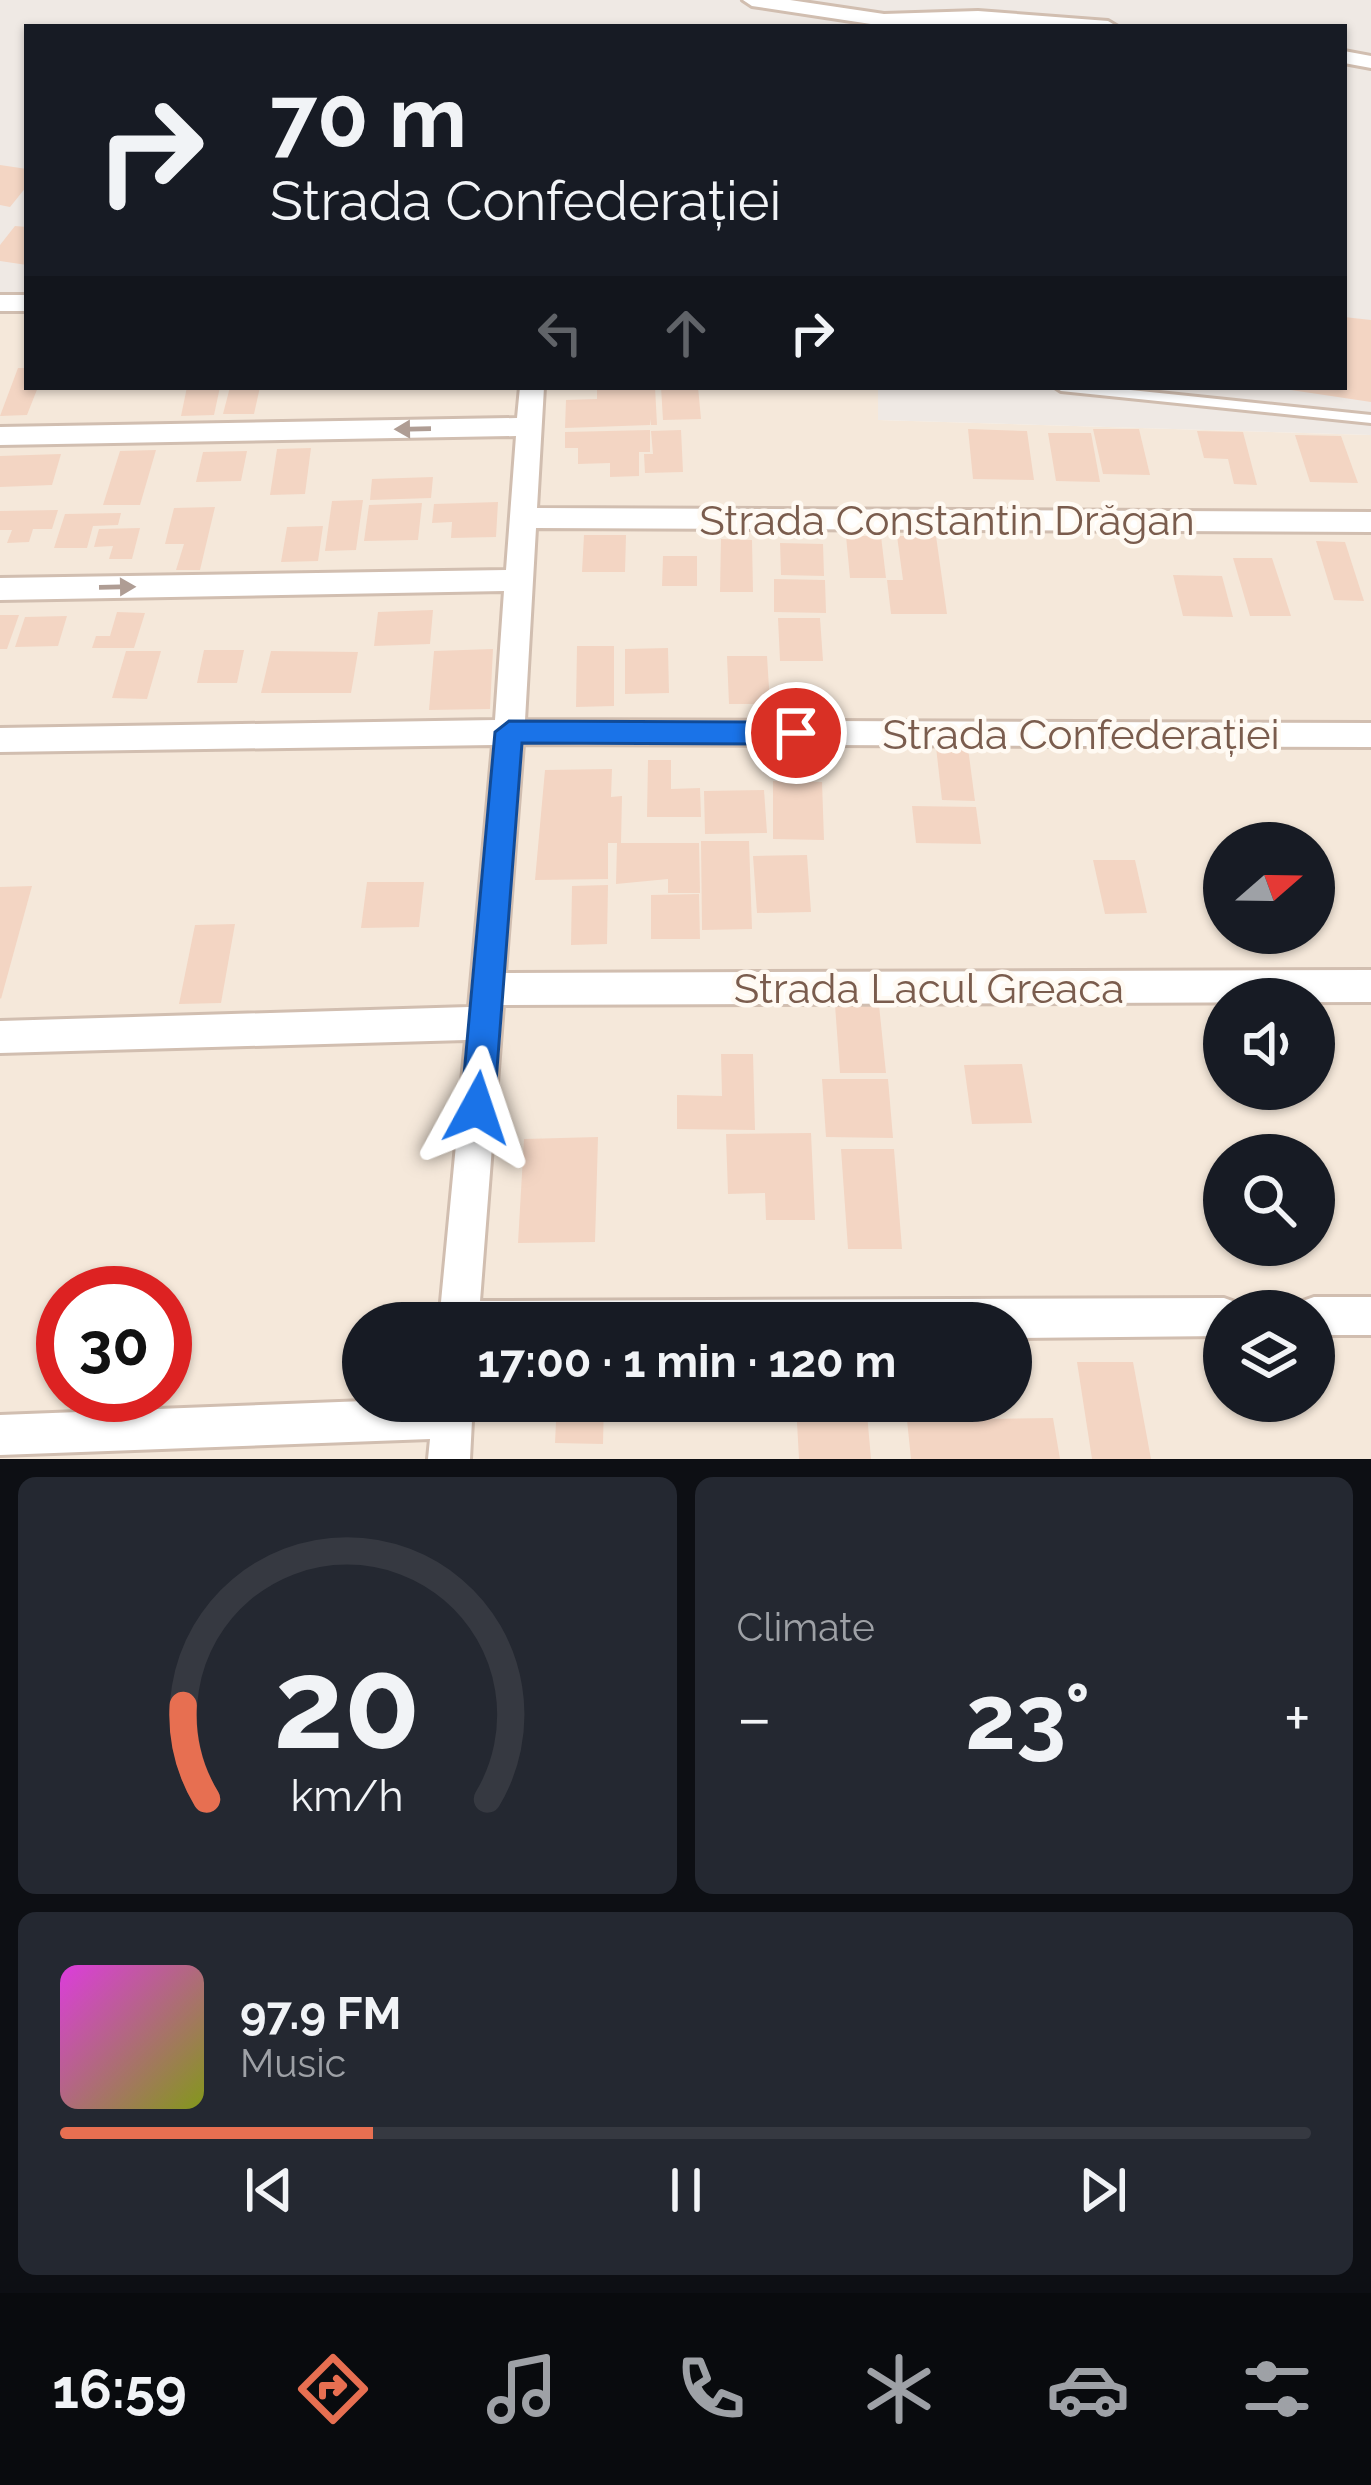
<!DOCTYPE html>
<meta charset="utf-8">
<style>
:root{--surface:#171b24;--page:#242831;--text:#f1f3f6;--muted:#9ea1a6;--line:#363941;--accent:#e76f51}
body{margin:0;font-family:Raleway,sans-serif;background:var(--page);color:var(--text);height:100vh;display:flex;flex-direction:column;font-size:45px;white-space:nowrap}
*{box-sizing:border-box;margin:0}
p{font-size:39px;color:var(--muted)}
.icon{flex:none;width:66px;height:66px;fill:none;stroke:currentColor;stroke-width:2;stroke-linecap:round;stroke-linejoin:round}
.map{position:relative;height:1459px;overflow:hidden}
.side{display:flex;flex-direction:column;gap:18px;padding:18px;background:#0d0f14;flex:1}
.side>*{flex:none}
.hud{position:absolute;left:24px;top:24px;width:1323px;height:366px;border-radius:0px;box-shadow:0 3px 9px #0004;background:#171b24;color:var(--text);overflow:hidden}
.needle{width:78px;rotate:70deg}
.buttons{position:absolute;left:1203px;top:822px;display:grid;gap:24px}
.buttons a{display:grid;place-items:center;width:132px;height:132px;border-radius:50%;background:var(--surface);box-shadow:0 3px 9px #0004;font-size:60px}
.speed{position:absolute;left:36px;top:1266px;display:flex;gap:24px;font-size:60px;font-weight:700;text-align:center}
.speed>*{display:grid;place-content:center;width:156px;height:156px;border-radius:50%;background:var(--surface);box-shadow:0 3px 9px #0004;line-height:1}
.speed .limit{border:18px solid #d22;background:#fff;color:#111}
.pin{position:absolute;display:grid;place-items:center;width:102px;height:102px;color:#fff;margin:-51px;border:6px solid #fff;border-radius:50%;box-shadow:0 3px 12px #0007}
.me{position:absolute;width:132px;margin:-66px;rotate:5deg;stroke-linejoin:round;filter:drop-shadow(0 0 9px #0008)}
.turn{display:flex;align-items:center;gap:42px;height:252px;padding:0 48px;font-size:54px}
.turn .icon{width:156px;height:156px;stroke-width:2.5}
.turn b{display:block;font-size:84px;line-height:102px}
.lanes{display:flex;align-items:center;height:114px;padding:0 48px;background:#0003;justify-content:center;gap:60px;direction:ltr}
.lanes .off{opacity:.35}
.big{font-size:90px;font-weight:700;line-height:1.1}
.side .tile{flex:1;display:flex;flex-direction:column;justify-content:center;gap:18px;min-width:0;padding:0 42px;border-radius:18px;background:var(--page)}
.side .dial{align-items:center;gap:0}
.dial svg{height:312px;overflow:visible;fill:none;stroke:var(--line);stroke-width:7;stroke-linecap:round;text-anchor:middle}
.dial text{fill:var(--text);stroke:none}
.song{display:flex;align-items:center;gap:36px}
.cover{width:144px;height:144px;border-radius:18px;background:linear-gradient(135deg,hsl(300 70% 55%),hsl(70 70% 35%))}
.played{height:12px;border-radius:6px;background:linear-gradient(90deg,var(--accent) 25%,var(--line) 25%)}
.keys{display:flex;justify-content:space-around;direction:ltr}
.heat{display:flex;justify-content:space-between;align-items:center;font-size:66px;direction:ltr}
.side .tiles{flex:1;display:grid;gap:18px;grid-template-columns:1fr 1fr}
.tile:last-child{grid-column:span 2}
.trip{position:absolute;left:342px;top:1302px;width:690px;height:120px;border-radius:60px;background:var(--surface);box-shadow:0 3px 9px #0004;font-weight:700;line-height:120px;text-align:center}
.tab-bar{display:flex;height:192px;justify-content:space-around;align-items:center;background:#090b0e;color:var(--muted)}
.tab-bar .icon{width:84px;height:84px}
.tab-bar .on{color:var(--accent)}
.tab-bar b{font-size:54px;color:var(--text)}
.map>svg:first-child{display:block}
.residential{fill:#f5e8da;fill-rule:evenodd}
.industrial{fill:#efe9e4}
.building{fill:#f3d5c3}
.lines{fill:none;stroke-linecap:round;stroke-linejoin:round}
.service-casing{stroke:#d1beb0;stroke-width:6}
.minor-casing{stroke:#d1beb0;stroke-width:6}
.service{fill:#fff;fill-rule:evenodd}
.minor{fill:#fff;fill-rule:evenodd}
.oneway{fill:#af9d94}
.route{fill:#1a73e8;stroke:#114b97;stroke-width:3}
.labels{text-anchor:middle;stroke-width:9;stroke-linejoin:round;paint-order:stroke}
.street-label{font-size:42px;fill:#7a5c4d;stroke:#fffaf3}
</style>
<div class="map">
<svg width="1371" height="1459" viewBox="0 0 1371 1459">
<rect width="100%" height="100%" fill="#fdf6ec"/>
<path class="residential" d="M 27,293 L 27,387 L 878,387 L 879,420 L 1371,435 L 1371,1459 L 0,1459 L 0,294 ZM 1224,843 L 1314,843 L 1314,933 L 1224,933 ZM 1224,999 L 1314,999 L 1314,1089 L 1224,1089 ZM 1224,1155 L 1314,1155 L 1314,1245 L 1224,1245 ZM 63,1293 L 165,1293 L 165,1395 L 63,1395 ZM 1224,1311 L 1314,1311 L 1314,1401 L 1224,1401 ZM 363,1323 L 1011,1323 L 1011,1401 L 363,1401 Z"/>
<polygon class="industrial" points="0,0 1371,0 1371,435 878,420 878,387 1344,387 1344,27 27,27 27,293 0,294"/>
<g class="building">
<polygon points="0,165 27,169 27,186 10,207 0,205"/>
<polygon points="15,226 27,227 27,265 0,261 0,245"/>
<polygon points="1344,317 1371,320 1371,402 1291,390 1344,387"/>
<polygon points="18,368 27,368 27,387 38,387 27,415 0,416"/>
<polygon points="187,387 220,387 214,415 181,416"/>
<polygon points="230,387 260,387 254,414 223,414"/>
<polygon points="597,387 655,387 657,425 651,425 651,419 650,425 565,428 566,400 597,399"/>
<polygon points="661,387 698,387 701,419 663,420"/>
<polygon points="968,429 1027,431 1034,480 973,479"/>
<polygon points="1093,429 1139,429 1150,475 1103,474"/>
<polygon points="650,430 650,452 639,452 639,476 610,477 610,463 578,464 578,448 565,448 565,432"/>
<polygon points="681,430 683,472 645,473 644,454 653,454 651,431"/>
<polygon points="1197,431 1243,432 1257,485 1234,484 1228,459 1204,458"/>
<polygon points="1048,433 1091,433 1100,482 1056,481"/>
<polygon points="1295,435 1341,436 1358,483 1310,482"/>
<polygon points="311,448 305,494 270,495 277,449"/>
<polygon points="156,450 140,505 103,505 120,451"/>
<polygon points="247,451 241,481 196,482 203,452"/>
<polygon points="61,454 52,485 0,487 0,456"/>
<polygon points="433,477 431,498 370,500 372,479"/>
<polygon points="363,500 356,550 325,551 332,501"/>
<polygon points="498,502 496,537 451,538 452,522 432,523 434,504"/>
<polygon points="422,503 418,540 364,541 369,505"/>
<polygon points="215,507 200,570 176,570 184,544 165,544 174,508"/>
<polygon points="58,510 52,529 33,529 29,542 7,543 12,530 0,530 0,511"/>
<polygon points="121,513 118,525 93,526 87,548 54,548 65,514"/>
<polygon points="323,526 318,561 281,562 287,527"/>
<polygon points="140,528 132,559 109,559 113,546 94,547 99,529"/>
<polygon points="584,535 626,535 625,572 582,572"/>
<polygon points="846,536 881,536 886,578 850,578"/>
<polygon points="897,536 936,536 947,614 891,614 887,580 903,580"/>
<polygon points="721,539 752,540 753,592 720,592"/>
<polygon points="1316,541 1345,542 1364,601 1334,600"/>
<polygon points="780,543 823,544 824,576 781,575"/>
<polygon points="663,556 697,556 697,586 662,586"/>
<polygon points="1233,558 1272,558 1291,616 1250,616"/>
<polygon points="1173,575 1222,576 1233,617 1183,616"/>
<polygon points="774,579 825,580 826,613 774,612"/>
<polygon points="433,610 430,644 374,646 378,612"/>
<polygon points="117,612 145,613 134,648 92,648 96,636 110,636"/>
<polygon points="0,615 19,615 7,649 0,649"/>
<polygon points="67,616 58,646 15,647 25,617"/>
<polygon points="778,618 820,618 823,661 780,661"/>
<polygon points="577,646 614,646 614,706 576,707"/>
<polygon points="668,648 669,693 625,694 625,649"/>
<polygon points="493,649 490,709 429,710 434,651"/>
<polygon points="204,650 244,650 237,683 197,683"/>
<polygon points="126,651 161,651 147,699 112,698"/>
<polygon points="271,651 358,652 351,693 261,693"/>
<polygon points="727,656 767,656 770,704 729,704"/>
<polygon points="936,747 968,748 975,801 942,800"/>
<polygon points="648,760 671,760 671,789 700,788 701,817 647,817"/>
<polygon points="612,769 611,797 622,796 621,843 608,843 608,879 535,880 545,770"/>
<polygon points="773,781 822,782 824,840 773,839"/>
<polygon points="764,790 767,833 705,834 704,791"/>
<polygon points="912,806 976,807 981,844 916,843"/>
<polygon points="701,841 749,841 752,929 702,930"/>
<polygon points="617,843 699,843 700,893 668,893 668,879 616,884"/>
<polygon points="807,855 811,912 757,913 753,856"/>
<polygon points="1093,860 1135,860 1147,913 1105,914"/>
<polygon points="367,882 424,882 419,927 361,928"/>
<polygon points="608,885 607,944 571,945 572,886"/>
<polygon points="32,886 1,999 0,998 0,887"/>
<polygon points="699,894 700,939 651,939 651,895"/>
<polygon points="235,924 221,1003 179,1004 195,925"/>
<polygon points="835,1005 879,1005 886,1073 840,1073"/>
<polygon points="721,1054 753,1054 755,1130 677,1129 677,1095 722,1096"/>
<polygon points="1022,1064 1032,1123 972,1124 964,1065"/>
<polygon points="822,1079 888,1079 893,1138 826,1137"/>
<polygon points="811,1133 815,1220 766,1220 765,1193 728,1194 726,1134"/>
<polygon points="598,1137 595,1242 518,1243 524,1139"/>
<polygon points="841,1149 894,1149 902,1249 848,1249"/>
<polygon points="1077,1362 1133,1362 1151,1459 1092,1459"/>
<polygon points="557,1401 604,1401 603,1444 555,1443"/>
<polygon points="866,1402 871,1459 799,1459 796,1404"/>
<polygon points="1053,1418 1060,1459 911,1459 907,1420"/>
</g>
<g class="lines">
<defs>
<polygon id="service" points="1055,387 1102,387 1371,415 1371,423 1061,391"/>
<g id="minor">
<polygon points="743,0 790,0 884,14 978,11 1108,21 1118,27 884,26 752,6"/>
<polygon points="1344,51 1371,56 1371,68 1344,63"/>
<rect x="0" y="295" width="27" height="16"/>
<polygon points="520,387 544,387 537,508 1371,512 1371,532 536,528 525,720 1371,723 1371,747 523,744 505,973 1371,970 1371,1002 503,1005 480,1301 1224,1298 1238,1303 1241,1311 1224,1311 1224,1336 1011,1338 1011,1323 439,1323 466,1040 0,1053 0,1021 469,1007 493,745 0,752 0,728 495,720 504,591 0,600 0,578 506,570 516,436 0,445 0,427 517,418"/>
<polygon points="1314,1297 1371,1297 1371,1335 1314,1335 1314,1311 1297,1311 1300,1302"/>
<polygon points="365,1401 473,1401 470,1459 428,1459 430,1439 0,1455 0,1415"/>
</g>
</defs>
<use href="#service" class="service-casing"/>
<use href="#minor" class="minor-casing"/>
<use href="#service" class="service"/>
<use href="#minor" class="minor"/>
</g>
<defs><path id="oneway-solid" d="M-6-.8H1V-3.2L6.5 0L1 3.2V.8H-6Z" transform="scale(3)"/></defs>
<g class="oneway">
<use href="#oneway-solid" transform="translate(413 429) rotate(179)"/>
<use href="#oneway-solid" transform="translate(117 587) rotate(-1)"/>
</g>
<polygon class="route" points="509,721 796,722 810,733 796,744 522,743 494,1108 489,1119 477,1124 466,1119 461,1108 495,732"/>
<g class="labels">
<g class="street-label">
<text x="947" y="535">Strada Constantin Drăgan</text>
<text x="1081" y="749">Strada Confederației</text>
<text x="929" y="1003">Strada Lacul Greaca</text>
</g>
</g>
</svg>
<div class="buttons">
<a><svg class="needle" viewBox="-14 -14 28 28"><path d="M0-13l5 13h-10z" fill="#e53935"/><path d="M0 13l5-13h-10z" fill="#9ea1a6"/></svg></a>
<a><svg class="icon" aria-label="sound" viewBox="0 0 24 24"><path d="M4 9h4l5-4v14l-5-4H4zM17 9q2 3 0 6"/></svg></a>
<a><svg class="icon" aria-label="search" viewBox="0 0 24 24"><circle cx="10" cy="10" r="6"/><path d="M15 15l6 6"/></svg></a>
<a><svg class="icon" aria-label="layers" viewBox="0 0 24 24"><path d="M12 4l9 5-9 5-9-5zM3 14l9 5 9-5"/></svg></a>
</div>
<div class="speed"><div class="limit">30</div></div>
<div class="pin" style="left:796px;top:733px;background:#d93025"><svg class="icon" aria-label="arrive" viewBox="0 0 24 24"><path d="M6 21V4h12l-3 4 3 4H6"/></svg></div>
<svg class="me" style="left:477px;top:1108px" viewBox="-20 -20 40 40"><path d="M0-17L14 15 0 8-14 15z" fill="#1a73e8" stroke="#fff" stroke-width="4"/></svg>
<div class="trip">17:00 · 1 min · 120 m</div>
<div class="hud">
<div class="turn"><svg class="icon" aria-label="right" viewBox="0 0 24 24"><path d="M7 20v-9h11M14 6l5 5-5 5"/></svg><div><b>70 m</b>Strada Confederației</div></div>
<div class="lanes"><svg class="icon off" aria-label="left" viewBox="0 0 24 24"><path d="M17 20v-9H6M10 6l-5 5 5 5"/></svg><svg class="icon off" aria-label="ahead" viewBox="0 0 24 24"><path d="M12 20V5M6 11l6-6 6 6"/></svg><svg class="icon" aria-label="right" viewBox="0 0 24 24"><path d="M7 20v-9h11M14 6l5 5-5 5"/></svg></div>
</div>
</div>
<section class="side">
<div class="tiles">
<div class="tile dial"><svg viewBox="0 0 100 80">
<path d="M14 69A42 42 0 1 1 86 69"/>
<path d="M14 69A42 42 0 0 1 8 45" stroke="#e76f51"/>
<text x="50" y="56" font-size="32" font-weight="700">20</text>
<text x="50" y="72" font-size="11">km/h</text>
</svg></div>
<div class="tile"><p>Climate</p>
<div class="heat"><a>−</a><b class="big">23°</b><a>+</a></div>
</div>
<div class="tile">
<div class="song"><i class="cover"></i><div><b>97.9 FM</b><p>Music</p></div></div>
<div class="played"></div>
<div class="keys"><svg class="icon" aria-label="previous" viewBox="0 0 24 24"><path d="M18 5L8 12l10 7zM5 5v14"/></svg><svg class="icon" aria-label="pause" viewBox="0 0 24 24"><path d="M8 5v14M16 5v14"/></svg><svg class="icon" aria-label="next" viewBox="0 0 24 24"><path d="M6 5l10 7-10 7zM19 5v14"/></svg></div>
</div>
</div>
</section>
<nav class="tab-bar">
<b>16:59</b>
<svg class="icon on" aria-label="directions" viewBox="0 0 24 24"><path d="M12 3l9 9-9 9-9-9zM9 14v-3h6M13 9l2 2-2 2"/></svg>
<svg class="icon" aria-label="music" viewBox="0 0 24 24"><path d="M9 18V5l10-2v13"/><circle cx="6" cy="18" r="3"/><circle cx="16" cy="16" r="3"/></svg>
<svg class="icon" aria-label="phone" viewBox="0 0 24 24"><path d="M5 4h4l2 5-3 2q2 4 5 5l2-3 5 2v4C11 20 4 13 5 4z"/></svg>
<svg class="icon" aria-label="climate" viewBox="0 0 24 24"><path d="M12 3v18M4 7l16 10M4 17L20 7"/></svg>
<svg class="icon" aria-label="car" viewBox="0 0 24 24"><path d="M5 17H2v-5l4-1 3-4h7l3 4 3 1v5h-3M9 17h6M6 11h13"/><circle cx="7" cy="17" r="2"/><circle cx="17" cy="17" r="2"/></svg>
<svg class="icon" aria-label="filters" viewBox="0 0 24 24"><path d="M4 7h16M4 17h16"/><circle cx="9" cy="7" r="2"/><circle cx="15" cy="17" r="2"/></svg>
</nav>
